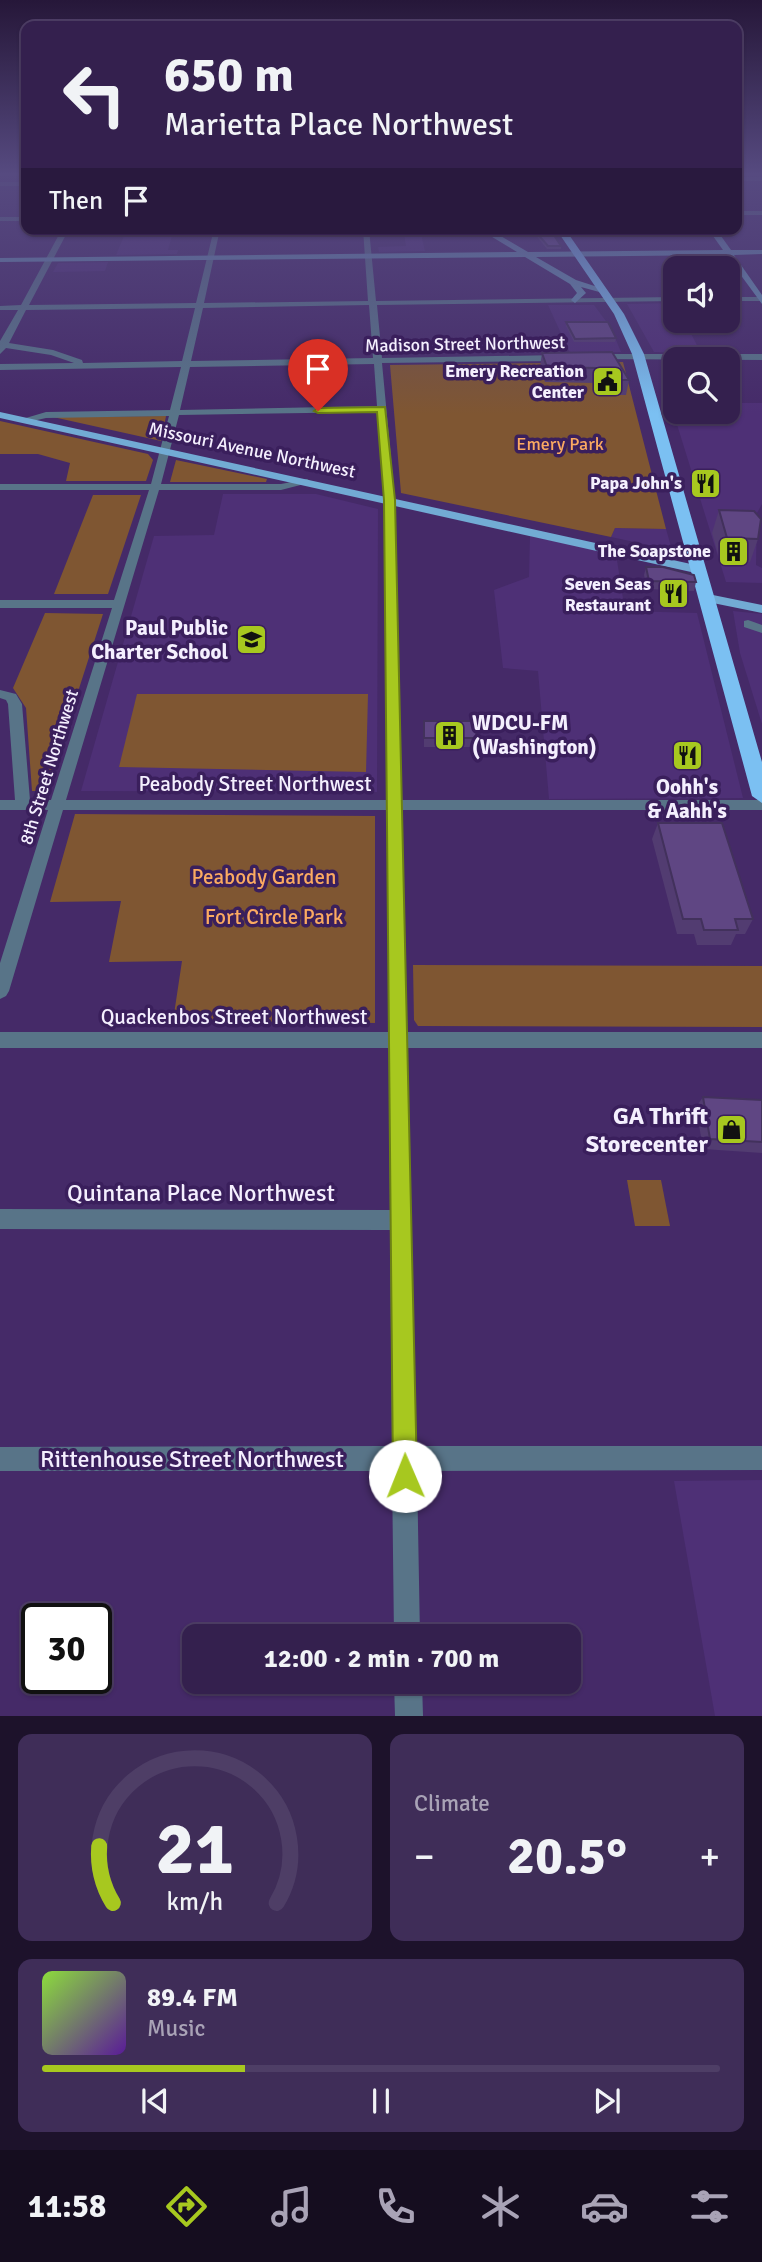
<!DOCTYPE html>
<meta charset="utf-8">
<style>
:root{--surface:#34204e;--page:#3f2d58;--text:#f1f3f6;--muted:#a9a3b6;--line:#4e3e66;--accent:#a7c81f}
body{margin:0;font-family:Signika,sans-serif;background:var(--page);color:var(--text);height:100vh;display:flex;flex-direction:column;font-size:26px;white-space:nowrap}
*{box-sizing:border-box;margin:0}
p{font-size:23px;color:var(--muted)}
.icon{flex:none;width:38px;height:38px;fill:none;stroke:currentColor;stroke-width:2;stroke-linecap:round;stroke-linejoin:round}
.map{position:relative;height:1716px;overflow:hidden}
.panel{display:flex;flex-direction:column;gap:18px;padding:18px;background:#1d122b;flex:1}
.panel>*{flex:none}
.top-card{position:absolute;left:21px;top:21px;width:721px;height:214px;border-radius:14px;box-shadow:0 2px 5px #0004,0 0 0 2px var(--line);background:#34204e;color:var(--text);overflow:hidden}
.fabs{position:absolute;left:663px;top:256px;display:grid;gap:14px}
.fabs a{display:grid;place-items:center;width:77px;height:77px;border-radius:14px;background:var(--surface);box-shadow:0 2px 5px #0004,0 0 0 2px var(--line);font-size:35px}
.speed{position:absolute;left:21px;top:1603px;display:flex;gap:14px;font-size:35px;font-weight:700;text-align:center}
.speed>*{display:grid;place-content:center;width:91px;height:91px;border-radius:50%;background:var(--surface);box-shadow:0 2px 5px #0004,0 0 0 2px var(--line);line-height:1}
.speed .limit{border:4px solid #111;border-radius:10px;background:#fff;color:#111}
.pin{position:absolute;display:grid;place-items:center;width:60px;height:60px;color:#fff;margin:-72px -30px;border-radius:50% 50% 50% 0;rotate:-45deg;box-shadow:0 0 7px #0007}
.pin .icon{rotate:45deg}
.me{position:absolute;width:77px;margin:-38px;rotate:359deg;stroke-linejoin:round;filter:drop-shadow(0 0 5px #0008)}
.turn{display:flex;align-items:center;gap:24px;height:147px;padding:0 28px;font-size:32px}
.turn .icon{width:91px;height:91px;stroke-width:2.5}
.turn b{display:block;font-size:49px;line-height:60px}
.then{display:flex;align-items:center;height:66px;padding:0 28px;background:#0003;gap:14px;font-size:26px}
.big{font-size:52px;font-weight:700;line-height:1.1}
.panel .tile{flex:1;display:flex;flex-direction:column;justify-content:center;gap:10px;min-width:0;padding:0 24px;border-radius:14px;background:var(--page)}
.panel .dial{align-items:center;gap:0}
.dial svg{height:182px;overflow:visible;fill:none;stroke:var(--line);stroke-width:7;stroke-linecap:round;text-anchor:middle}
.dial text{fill:var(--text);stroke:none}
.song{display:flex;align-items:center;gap:21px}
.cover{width:84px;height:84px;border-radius:10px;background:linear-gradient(135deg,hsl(90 70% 55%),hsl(270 70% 35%))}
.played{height:7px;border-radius:4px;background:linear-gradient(90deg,var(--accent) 30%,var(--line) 30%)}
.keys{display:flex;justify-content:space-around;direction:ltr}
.heat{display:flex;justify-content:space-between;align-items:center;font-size:38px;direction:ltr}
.panel .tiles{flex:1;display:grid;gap:18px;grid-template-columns:1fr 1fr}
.tile:last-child{grid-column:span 2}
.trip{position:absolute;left:182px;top:1624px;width:399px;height:70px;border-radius:14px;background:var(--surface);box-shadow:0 2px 5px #0004,0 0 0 2px var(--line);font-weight:700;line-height:70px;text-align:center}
.tabs{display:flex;height:112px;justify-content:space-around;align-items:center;background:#150d1f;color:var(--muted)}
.tabs .icon{width:49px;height:49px}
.tabs .selected{color:var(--accent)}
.tabs b{font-size:32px;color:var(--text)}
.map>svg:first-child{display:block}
.built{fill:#4e3076}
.green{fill:#7f5632}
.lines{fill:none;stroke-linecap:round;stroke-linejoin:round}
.street{fill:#587488;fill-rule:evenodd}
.secondary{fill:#6793b3;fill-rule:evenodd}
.primary{fill:#72abd4;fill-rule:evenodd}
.highway{fill:#7bc0f2;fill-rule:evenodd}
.wall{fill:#523c71}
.building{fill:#5f4683;stroke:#42315c;stroke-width:2}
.route{fill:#a7c81f;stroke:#6d8214;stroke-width:2}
.labels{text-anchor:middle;stroke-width:7;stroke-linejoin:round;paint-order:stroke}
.far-street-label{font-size:18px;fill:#f4effe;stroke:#3a1f5c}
.far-poi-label{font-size:18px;font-weight:bold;fill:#f4effe;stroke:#3a1f5c;text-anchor:end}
.far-park-label{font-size:18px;fill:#fbaa61;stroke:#3a1f5c}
.poi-label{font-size:21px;font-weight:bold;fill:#f4effe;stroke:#3a1f5c;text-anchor:end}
.street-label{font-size:21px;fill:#f4effe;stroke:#3a1f5c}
.park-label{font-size:21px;fill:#fbaa61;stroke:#3a1f5c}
.near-poi-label{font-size:24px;font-weight:bold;fill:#f4effe;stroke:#3a1f5c;text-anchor:end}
.near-street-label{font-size:24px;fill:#f4effe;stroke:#3a1f5c}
</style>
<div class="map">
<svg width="762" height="1716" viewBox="0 0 762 1716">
<rect width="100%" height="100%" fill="#452a68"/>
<g class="built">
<polygon points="404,234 421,234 425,251 379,252 378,247 406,246"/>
<polygon points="124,236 172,236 168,250 178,250 177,254 116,255"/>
<polygon points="108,262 105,271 53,272 58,263"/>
<polygon points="675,303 676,320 684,320 701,353 654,352 627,304"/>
<polygon points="548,305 594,305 611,328 621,352 570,353"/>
<polygon points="670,402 675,402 676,411 728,411 728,403 762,403 762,504 757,513 756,565 762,568 762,583 726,582"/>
<polygon points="223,494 316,494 378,509 377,792 81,791 154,536 214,535"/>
<polygon points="615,528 666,529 672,550 611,537"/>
<polygon points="530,536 616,554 625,611 697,613 743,798 549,799 538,671 503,668 494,590 529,577"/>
<polygon points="733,611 762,614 762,724 740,653"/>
<polygon points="762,1480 762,1716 715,1716 674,1481"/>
</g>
<g class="green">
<polygon points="623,362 666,529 615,528 611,537 401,493 390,365"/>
<polygon points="166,416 161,441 53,417"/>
<polygon points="0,421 148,454 153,460 146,481 66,481 70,463 38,454 0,454"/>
<polygon points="176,460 267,479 266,482 170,482"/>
<polygon points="93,495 141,495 108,594 54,594"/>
<polygon points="45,613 103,614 46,791 32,791 26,708 13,688"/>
<polygon points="137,694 368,694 366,772 119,767"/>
<polygon points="75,814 375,816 375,1023 173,1021 182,961 109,962 121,901 50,902"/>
<polygon points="413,965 762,966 762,1027 418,1026 414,1020"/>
<polygon points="627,1180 661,1180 670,1226 635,1226"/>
</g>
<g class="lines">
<g class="street">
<rect x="737" y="177" width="25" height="4"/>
<rect x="0" y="182" width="26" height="4"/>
<rect x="737" y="211" width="25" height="4"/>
<rect x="0" y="217" width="26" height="4"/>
<path d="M 62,229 L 69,229 L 29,305 L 196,303 L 214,229 L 220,229 L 204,303 L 368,301 L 363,229 L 369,229 L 376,301 L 676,297 L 676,301 L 377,305 L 382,358 L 560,355 L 564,358 L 560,361 L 382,363 L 395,500 L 402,800 L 762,800 L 762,810 L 402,810 L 407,1032 L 762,1032 L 762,1048 L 407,1048 L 416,1446 L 762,1446 L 762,1470 L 417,1471 L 420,1636 L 394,1636 L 392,1471 L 0,1471 L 0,1447 L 392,1446 L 390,1230 L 0,1229 L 0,1209 L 390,1210 L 389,1048 L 0,1048 L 0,1032 L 389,1032 L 387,810 L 63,810 L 9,991 L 6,996 L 0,999 L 0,963 L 48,810 L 0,810 L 0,800 L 15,800 L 8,704 L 6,700 L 0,698 L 0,690 L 16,694 L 22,704 L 30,800 L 51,800 L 112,608 L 0,608 L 0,600 L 114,600 L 149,490 L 0,490 L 0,484 L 151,484 L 169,416 L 46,418 L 24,423 L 19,420 L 46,412 L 170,410 L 181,367 L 0,370 L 0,364 L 74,363 L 51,355 L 6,348 L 0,354 L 0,341 L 18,310 L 0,310 L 0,306 L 21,305 ZM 369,305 L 373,358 L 191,361 L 203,308 ZM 195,308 L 182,361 L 83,363 L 82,360 L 53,350 L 9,343 L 26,310 ZM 374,364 L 377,406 L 180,410 L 190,367 ZM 377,412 L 385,500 L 387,800 L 66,800 L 159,490 L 281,490 L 312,482 L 307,479 L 281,484 L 161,484 L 179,415 Z"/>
<rect x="728" y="297" width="34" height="4"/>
<polygon points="596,354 762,354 762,360 593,359 593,355"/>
<polygon points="748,620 762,625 762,633 744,627 744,621"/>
<polygon points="394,1682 422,1682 423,1716 395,1716"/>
</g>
<polygon class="secondary" points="479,229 489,229 528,252 723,250 708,229 716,229 731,250 762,250 762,254 734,255 762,295 762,304 726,255 536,257 576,280 607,290 603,293 581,287 586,293 575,303 571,300 577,293 570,284 525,257 0,262 0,258 517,252"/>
<g class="primary">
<polygon points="0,412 700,566 706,570 700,574 0,418"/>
<polygon points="708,594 762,605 762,613 703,601 701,598"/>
</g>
<polygon class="highway" points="556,229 565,229 624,314 644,354 762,762 762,803 752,796 632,354 614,314"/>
</g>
<g class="wall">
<polygon points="526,229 550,229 561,246 561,249 547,249 535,234 529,234"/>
<polygon points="566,322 616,338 615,342 574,342 566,326"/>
<polygon points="612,352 629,380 626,395 602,395 595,383 545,382 540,367 542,353"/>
<polygon points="719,510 758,539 750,562 720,561 712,533"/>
<polygon points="646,567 696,582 694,591 647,589 644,575"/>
<polygon points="424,721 477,738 476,747 424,747"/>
<polygon points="658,823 753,919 745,934 736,934 731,945 697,945 694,934 677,934 652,839"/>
<polygon points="703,1097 762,1100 762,1153 703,1149 696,1107"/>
</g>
<g class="building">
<polygon points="529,229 550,229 561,246 548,246 535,231 530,231"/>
<polygon points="566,322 608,322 616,338 575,339"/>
<polygon points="612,352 629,380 604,380 597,368 547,367 542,353"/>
<polygon points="719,510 754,511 761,519 758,539 727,538"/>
<polygon points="646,567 663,567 694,575 696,582 649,581"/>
<polygon points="424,721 475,721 477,738 424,738"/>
<polygon points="658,823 722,823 753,919 735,919 738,930 704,930 701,919 683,919"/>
<polygon points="703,1097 762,1100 762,1142 710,1139"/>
</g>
<linearGradient id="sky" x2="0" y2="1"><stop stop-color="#261739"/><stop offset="0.42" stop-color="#564a80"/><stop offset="1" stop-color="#564a80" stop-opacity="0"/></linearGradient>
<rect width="762" height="414" fill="url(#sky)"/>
<polygon class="route" points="385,407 395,500 417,1476 414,1485 405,1489 396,1485 393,1476 384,500 377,412 318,413 314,411 318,408"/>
<defs>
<symbol id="civic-square" viewBox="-11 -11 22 22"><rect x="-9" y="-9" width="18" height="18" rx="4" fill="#a7c81f" stroke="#3a1f5c"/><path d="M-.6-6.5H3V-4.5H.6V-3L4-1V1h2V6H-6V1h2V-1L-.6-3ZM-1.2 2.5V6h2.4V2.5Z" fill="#111"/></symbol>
<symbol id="restaurant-square" viewBox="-11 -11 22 22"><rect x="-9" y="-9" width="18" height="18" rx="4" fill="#a7c81f" stroke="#3a1f5c"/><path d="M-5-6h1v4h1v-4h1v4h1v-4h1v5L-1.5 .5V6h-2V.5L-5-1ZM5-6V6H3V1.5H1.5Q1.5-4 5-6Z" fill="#111"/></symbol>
<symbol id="building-square" viewBox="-11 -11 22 22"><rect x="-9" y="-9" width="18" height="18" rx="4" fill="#a7c81f" stroke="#3a1f5c"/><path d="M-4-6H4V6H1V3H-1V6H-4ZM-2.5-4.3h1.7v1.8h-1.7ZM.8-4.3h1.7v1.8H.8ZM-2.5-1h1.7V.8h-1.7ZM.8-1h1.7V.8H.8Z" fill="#111"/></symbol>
<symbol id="school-square" viewBox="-11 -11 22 22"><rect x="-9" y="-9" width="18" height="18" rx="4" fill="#a7c81f" stroke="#3a1f5c"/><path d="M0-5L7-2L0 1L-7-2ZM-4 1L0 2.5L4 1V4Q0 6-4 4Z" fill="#111"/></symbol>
<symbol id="shop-square" viewBox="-11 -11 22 22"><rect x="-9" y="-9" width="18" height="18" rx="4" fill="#a7c81f" stroke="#3a1f5c"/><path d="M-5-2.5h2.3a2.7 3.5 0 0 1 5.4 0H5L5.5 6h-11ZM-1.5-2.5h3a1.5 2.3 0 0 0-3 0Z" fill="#111"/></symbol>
</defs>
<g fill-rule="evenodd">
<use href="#civic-square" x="590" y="364" width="35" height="35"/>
<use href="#restaurant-square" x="688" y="466" width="35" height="35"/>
<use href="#building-square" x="716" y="534" width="35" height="35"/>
<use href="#restaurant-square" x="656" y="576" width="35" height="35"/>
<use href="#school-square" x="234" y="622" width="35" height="35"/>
<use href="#building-square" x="432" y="718" width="35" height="35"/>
<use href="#restaurant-square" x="670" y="738" width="35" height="35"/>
<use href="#shop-square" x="714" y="1112" width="35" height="35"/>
</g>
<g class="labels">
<g class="far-street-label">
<text transform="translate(465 344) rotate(-1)" y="6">Madison Street Northwest</text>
<text transform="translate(252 450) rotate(12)" y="6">Missouri Avenue Northwest</text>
<text transform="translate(49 767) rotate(-73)" y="6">8th Street Northwest</text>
</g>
<g class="far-poi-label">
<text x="584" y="377">Emery Recreation<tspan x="584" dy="21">Center</tspan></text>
<text x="682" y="489">Papa John's</text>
<text x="711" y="557">The Soapstone</text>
<text x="651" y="590">Seven Seas<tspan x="651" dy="21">Restaurant</tspan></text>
</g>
<g class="far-park-label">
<text x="560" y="450">Emery Park</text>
</g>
<g class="poi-label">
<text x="228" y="635">Paul Public<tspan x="228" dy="24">Charter School</tspan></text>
<text x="472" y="730" text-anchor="start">WDCU-FM<tspan x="472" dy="24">(Washington)</tspan></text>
<text x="687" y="794" text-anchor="middle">Oohh's<tspan x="687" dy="24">&amp; Aahh's</tspan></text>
</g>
<g class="street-label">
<text x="255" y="791">Peabody Street Northwest</text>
<text x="234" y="1024">Quackenbos Street Northwest</text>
</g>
<g class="park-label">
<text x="264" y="884">Peabody Garden</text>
<text x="274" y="924">Fort Circle Park</text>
</g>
<g class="near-poi-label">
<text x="708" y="1124">GA Thrift<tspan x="708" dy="28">Storecenter</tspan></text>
</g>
<g class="near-street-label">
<text x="201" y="1201">Quintana Place Northwest</text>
<text x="192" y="1467">Rittenhouse Street Northwest</text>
</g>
</g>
</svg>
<div class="fabs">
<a><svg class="icon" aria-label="sound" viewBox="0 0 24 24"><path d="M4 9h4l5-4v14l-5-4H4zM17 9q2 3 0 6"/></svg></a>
<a><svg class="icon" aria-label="search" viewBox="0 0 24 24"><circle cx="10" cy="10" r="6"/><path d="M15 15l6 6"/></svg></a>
</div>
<div class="speed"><div class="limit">30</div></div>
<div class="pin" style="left:318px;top:411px;background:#d93025"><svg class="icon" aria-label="arrive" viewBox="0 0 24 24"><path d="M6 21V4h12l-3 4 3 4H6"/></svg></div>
<svg class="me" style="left:405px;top:1476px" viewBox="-20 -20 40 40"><circle r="19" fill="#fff"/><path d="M0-13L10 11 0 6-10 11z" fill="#a7c81f"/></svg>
<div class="trip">12:00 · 2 min · 700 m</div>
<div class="top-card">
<div class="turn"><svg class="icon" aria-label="left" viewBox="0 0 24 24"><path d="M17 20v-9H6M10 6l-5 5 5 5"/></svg><div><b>650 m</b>Marietta Place Northwest</div></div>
<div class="then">Then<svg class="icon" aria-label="arrive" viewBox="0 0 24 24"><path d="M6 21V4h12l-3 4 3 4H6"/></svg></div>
</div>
</div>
<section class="panel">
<div class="tiles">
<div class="tile dial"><svg viewBox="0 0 100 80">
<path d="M14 69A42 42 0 1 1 86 69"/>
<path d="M14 69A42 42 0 0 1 8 44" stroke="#a7c81f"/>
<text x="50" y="56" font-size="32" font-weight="700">21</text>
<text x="50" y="72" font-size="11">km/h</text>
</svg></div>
<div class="tile"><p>Climate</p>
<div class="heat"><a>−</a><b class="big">20.5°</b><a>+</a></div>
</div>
<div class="tile">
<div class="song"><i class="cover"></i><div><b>89.4 FM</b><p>Music</p></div></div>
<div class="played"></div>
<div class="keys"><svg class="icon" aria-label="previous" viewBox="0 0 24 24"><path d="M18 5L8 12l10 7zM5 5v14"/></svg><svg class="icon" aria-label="pause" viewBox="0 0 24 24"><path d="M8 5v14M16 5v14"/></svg><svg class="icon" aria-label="next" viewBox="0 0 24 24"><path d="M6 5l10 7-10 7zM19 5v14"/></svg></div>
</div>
</div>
</section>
<nav class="tabs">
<b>11:58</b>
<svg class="icon selected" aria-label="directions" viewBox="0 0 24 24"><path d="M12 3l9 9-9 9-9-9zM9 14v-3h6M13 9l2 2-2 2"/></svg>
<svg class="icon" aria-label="music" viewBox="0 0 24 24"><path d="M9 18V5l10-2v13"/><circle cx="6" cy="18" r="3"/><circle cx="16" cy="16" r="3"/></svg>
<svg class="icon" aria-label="phone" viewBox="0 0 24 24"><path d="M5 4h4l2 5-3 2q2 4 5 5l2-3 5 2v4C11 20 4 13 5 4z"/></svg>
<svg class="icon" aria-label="climate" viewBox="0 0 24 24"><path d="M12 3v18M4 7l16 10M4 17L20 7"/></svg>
<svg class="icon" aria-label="car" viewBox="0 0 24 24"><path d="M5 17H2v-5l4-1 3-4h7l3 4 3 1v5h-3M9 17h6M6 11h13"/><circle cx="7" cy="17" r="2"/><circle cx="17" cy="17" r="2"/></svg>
<svg class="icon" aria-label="filters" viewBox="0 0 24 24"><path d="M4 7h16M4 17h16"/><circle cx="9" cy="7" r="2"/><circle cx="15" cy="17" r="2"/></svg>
</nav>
